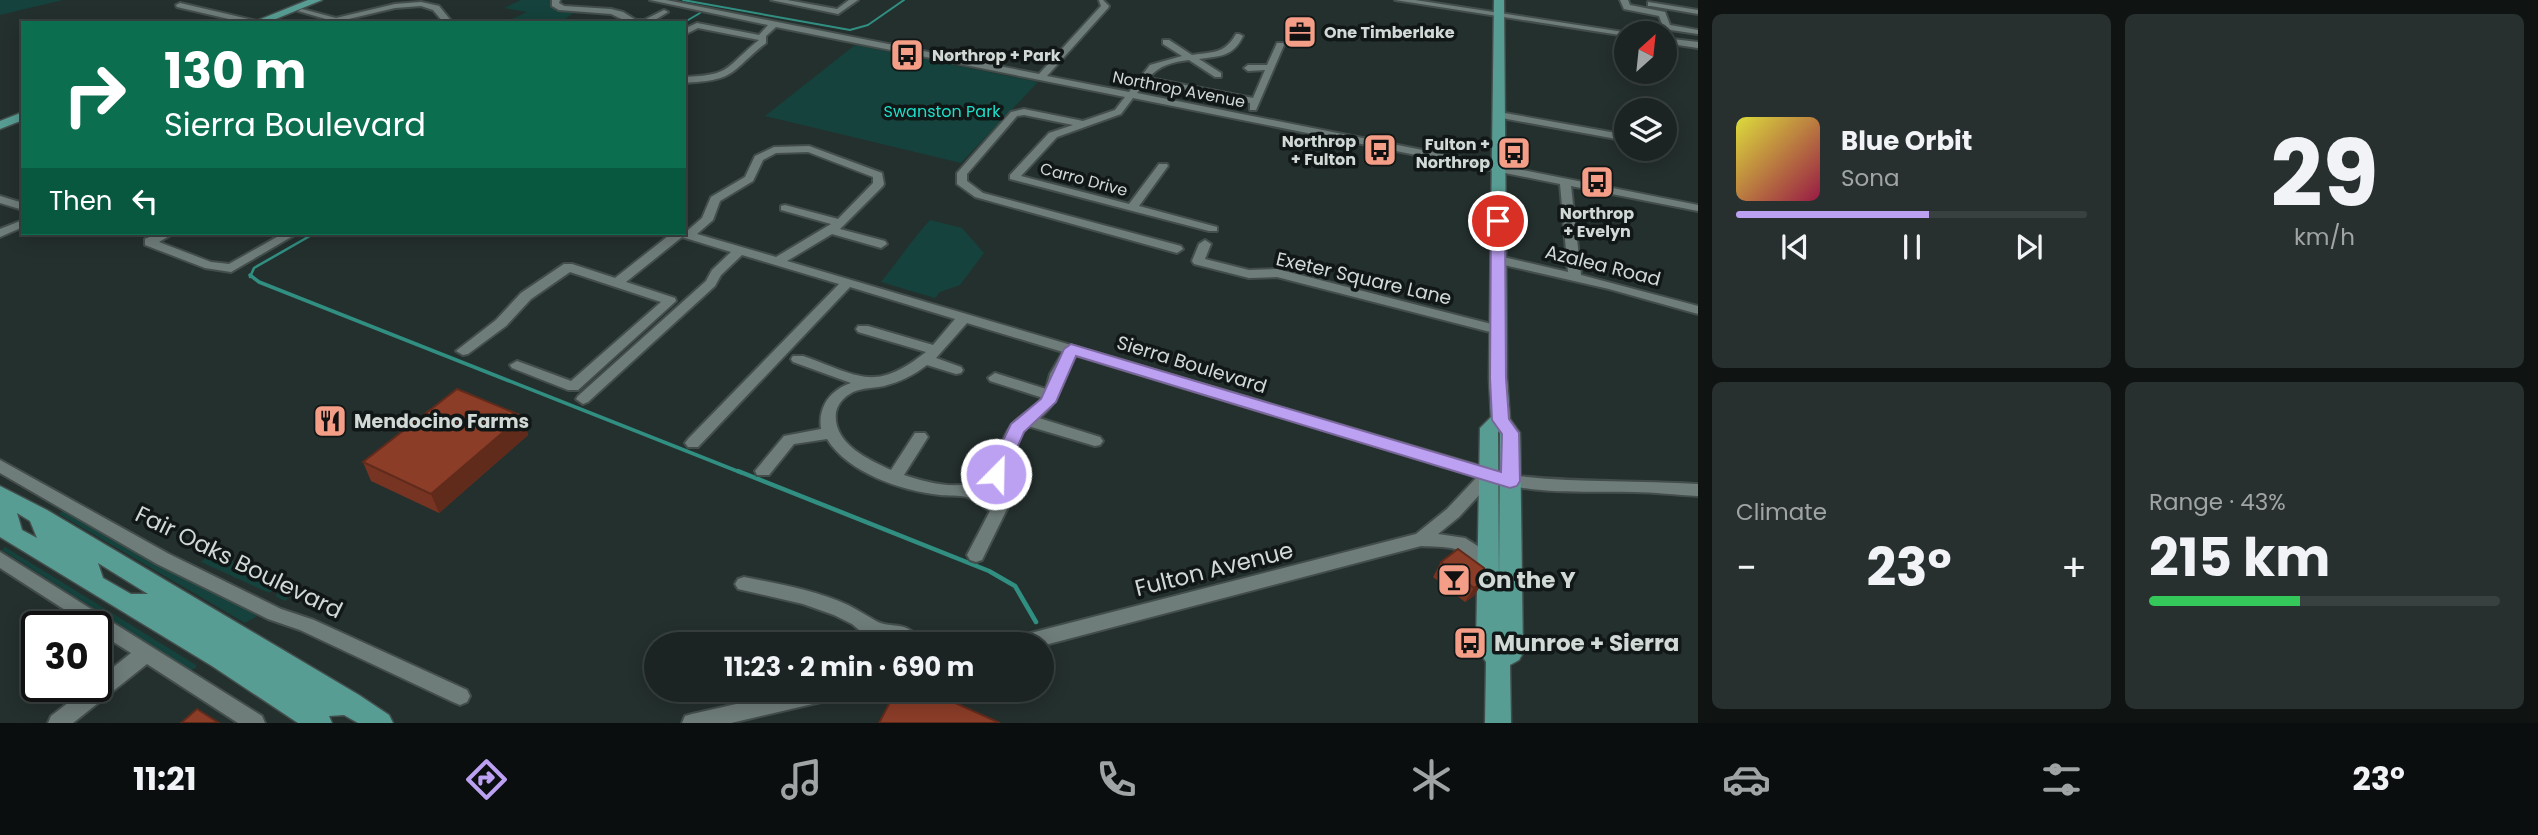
<!DOCTYPE html>
<meta charset="utf-8">
<style>
:root{--surface:#1b2422;--page:#28302f;--text:#f1f3f6;--muted:#a0a4a5;--line:#394140;--accent:#bca0f2}
body{margin:0;font-family:Poppins,sans-serif;background:var(--page);color:var(--text);height:100vh;display:flex;flex-direction:column;font-size:26px;white-space:nowrap}
*{box-sizing:border-box;margin:0}
p{font-size:23px;color:var(--muted)}
.icon{flex:none;width:38px;height:38px;fill:none;stroke:currentColor;stroke-width:2;stroke-linecap:round;stroke-linejoin:round}
.map{position:relative;flex:1;overflow:hidden}
.details{display:flex;flex-direction:column;gap:14px;padding:14px;background:#0f1413;width:840px}
.details>*{flex:none}
.top-card{position:absolute;left:21px;top:21px;width:665px;height:214px;border-radius:0px;box-shadow:0 4px 18px #0003,0 0 0 2px var(--line);background:#0b6e4f;color:#fff;overflow:hidden}
.needle{width:46px;rotate:27deg}
.controls{position:absolute;left:1614px;top:21px;display:grid;gap:14px}
.controls a{display:grid;place-items:center;width:63px;height:63px;border-radius:50%;background:var(--surface);box-shadow:0 4px 18px #0003,0 0 0 2px var(--line);font-size:35px}
.speed{position:absolute;left:21px;top:611px;display:flex;gap:14px;font-size:35px;font-weight:700;text-align:center}
.speed>*{display:grid;place-content:center;width:91px;height:91px;border-radius:50%;background:var(--surface);box-shadow:0 4px 18px #0003,0 0 0 2px var(--line);line-height:1}
.speed .limit{border:4px solid #111;border-radius:10px;background:#fff;color:#111}
.pin{position:absolute;display:grid;place-items:center;width:60px;height:60px;color:#fff;margin:-30px;border:4px solid #fff;border-radius:50%;box-shadow:0 2px 7px #0007}
.me{position:absolute;width:77px;margin:-38px;rotate:23deg;stroke-linejoin:round;filter:drop-shadow(0 0 5px #0008)}
.turn{display:flex;align-items:center;gap:24px;height:147px;padding:0 28px;font-size:32px}
.turn .icon{width:91px;height:91px;stroke-width:2.5}
.turn b{display:block;font-size:49px;line-height:60px}
.then{display:flex;align-items:center;height:66px;padding:0 28px;background:#0003;gap:14px;font-size:26px}
.big{font-size:52px;font-weight:700;line-height:1.1}
.details .tile{flex:1;display:flex;flex-direction:column;justify-content:center;gap:10px;min-width:0;padding:0 24px;border-radius:10px;background:var(--page)}
.details .dial{align-items:center;gap:0}
.dial b{font-size:91px;line-height:1}
.song{display:flex;align-items:center;gap:21px}
.cover{width:84px;height:84px;border-radius:10px;background:linear-gradient(135deg,hsl(60 70% 55%),hsl(340 70% 35%))}
.played{height:7px;border-radius:4px;background:linear-gradient(90deg,var(--accent) 55%,var(--line) 55%)}
.keys{display:flex;justify-content:space-around;direction:ltr}
.heat{display:flex;justify-content:space-between;align-items:center;font-size:38px;direction:ltr}
.charge{height:10px;border-radius:5px;background:linear-gradient(90deg,#34c759 43%,var(--line) 0)}
.details .tiles{flex:1;display:grid;gap:14px;grid-template-columns:repeat(2,1fr)}
.trip{position:absolute;left:644px;top:632px;width:410px;height:70px;border-radius:35px;background:var(--surface);box-shadow:0 4px 18px #0003,0 0 0 2px var(--line);font-weight:700;line-height:70px;text-align:center}
.menu{display:flex;height:112px;justify-content:space-around;align-items:center;background:#0b0e0e;color:var(--muted)}
.menu .icon{width:49px;height:49px}
.menu .current{color:var(--accent)}
.menu b{font-size:32px;color:var(--text)}
main{display:flex;flex:1;min-height:0}
.map>svg:first-child{display:block}
.green{fill:#15423c}
.lines{fill:none;stroke-linecap:round;stroke-linejoin:round}
.stream-far3{stroke:#318f82;stroke-width:2}
.stream-far2{stroke:#318f82;stroke-width:2.5}
.stream-far1{stroke:#318f82;stroke-width:3.5}
.stream{stroke:#318f82;stroke-width:4.5}
.minor-casing{stroke:#434e4c;stroke-width:4}
.major-casing{stroke:#434e4c;stroke-width:3}
.minor{fill:#6f7d7a;fill-rule:evenodd}
.major{fill:#579d93;fill-rule:evenodd}
.wall{fill:#783422}
.shaded-wall{fill:#612b1c}
.building{fill:#8b3d28;stroke:#612b1c;stroke-width:2}
.route{fill:#bca0f2;stroke:#7a689d;stroke-width:2}
.labels{text-anchor:middle;stroke-width:7;stroke-linejoin:round;paint-order:stroke}
.far-poi-label{font-size:16px;font-weight:bold;fill:#d1d9d7;stroke:#111716;text-anchor:start}
.far-street-label{font-size:16px;fill:#d1d9d7;stroke:#111716}
.far-park-label{font-size:16px;fill:#1ddfca;stroke:#111716}
.street-label{font-size:19px;fill:#d1d9d7;stroke:#111716}
.poi-label{font-size:19px;font-weight:bold;fill:#d1d9d7;stroke:#111716;text-anchor:start}
.near-street-label{font-size:23px;fill:#d1d9d7;stroke:#111716}
.near-poi-label{font-size:23px;font-weight:bold;fill:#d1d9d7;stroke:#111716;text-anchor:start}
</style>
<main>
<div class="map">
<svg width="1698" height="723" viewBox="0 0 1698 723">
<rect width="100%" height="100%" fill="#24302e"/>
<g class="green">
<polygon points="0,0 63,0 0,15"/>
<polygon points="521,0 550,0 556,8 575,12 559,23 503,23 527,12 504,8"/>
<polygon points="855,45 1038,82 961,163 765,116"/>
<path d="M 930,220 L 962,228 L 984,253 L 960,285 L 940,292 L 935,298 L 881,282 C 898,261 912,240 930,220 Z"/>
<polygon points="63,511 153,563 255,612 256,617 245,623 59,514"/>
<polygon points="218,546 215,552 289,592 298,586 297,591 285,601 275,596 280,592 275,589 269,593 201,562"/>
<polygon points="5,547 196,665 196,668 191,670 2,550"/>
</g>
<g class="lines">
<g class="stream-far3">
<polyline points="683,0 850,30 868,25 904,0"/>
<polyline points="683,23 700,13"/>
</g>
<polyline class="stream-far2" points="250,277 254,268 315,233"/>
<polyline class="stream-far1" points="250,275 259,282 742,473"/>
<polyline class="stream" points="738,471 989,571 1015,586 1036,622"/>
<defs>
<g id="minor">
<polygon points="552,0 560,0 559,3 564,6 611,9 623,12 636,20 644,20 664,10 668,12 650,23 630,23 611,14 559,10 552,6"/>
<path d="M 650,0 L 666,0 L 1039,74 L 1101,6 L 1099,0 L 1103,0 L 1109,6 L 1108,8 L 1047,76 L 1129,92 L 1150,65 L 1182,56 L 1163,44 L 1163,40 L 1169,40 L 1192,55 C 1212,52 1225,54 1236,34 L 1239,34 L 1243,36 C 1233,57 1220,56 1199,59 L 1221,73 L 1221,77 L 1215,77 L 1189,60 C 1173,62 1159,65 1149,78 L 1253,98 L 1265,70 L 1248,71 L 1244,68 L 1248,65 L 1267,65 L 1277,43 L 1283,43 L 1284,45 L 1256,110 L 1250,110 L 1250,103 L 1146,82 L 1137,93 L 1698,205 L 1698,211 L 1571,186 L 1581,275 L 1698,306 L 1698,314 L 1609,289 L 1495,263 L 1493,260 L 1495,257 L 1499,256 L 1568,272 L 1560,184 L 1133,98 L 1121,114 L 1057,137 L 1021,176 L 1129,204 L 1159,164 L 1167,164 L 1168,166 L 1139,206 L 1217,227 L 1217,231 L 1209,231 L 1010,179 L 1010,175 L 1049,133 L 1073,125 L 1024,115 L 1017,116 L 967,174 L 967,181 L 983,193 L 1181,246 L 1183,249 L 1177,253 L 975,197 L 957,184 L 957,173 L 1011,112 L 1024,109 L 1083,121 L 1115,110 L 1125,97 L 776,27 L 766,36 L 766,43 C 728,73 738,80 684,83 L 684,77 C 733,75 724,68 759,40 L 698,28 L 684,35 L 684,29 L 697,23 L 759,35 L 768,25 Z"/>
<polygon points="771,0 787,0 837,9 849,0 858,0 838,14"/>
<polygon points="1395,0 1415,0 1630,33 1626,33 1626,36"/>
<polygon points="1620,0 1628,0 1630,5 1665,12 1670,25 1698,30 1698,34 1664,29 1659,16 1624,9"/>
<polygon points="421,2 439,6 453,23 444,23 433,10 421,6 395,8 336,22 298,11 302,9 336,18 395,4"/>
<polygon points="1648,2 1698,10 1698,14 1651,6 1648,6"/>
<polygon points="180,3 257,21 261,23 246,23 177,7 176,5"/>
<polygon points="1664,38 1698,42 1698,48 1664,43"/>
<polygon points="1499,112 1616,133 1617,128 1621,127 1626,130 1626,139 1622,140 1496,117 1496,113"/>
<path d="M 809,146 L 882,173 L 884,184 L 883,186 L 840,229 L 885,241 L 887,244 L 881,248 L 832,234 L 787,261 L 1510,475 C 1572,483 1635,480 1698,484 L 1698,496 C 1676,495 1654,492 1633,492 C 1585,491 1538,495 1492,481 L 1459,517 L 1438,534 L 1465,538 L 1495,557 L 1498,562 L 1495,567 C 1479,572 1469,554 1455,549 C 1445,546 1431,547 1421,546 L 1041,646 L 1041,644 L 1010,644 L 1012,638 L 1019,636 L 1416,534 L 1447,509 L 1477,477 L 1075,355 C 1063,377 1060,403 1039,418 L 1100,437 L 1103,441 L 1100,445 L 1095,446 L 1028,426 C 1008,446 1010,476 985,492 L 1005,505 L 1007,509 L 982,560 L 976,562 L 970,560 L 967,555 L 990,511 C 983,507 974,499 967,497 C 959,495 948,496 940,495 C 902,491 848,473 827,439 L 794,444 L 769,475 L 757,475 L 755,471 L 784,436 L 821,429 C 818,407 830,390 851,383 L 793,362 L 791,359 L 793,356 L 803,356 C 860,376 874,393 926,352 L 858,332 L 856,329 L 858,326 L 868,326 L 933,345 L 955,319 L 850,287 L 698,447 L 688,447 L 685,443 L 688,439 L 839,284 L 742,255 L 721,275 L 715,286 L 588,402 L 583,404 L 576,399 L 578,396 L 706,281 L 712,270 L 731,252 L 682,237 L 626,282 L 675,298 L 676,301 L 578,390 L 568,390 L 512,368 L 510,365 L 517,361 L 571,381 L 661,302 L 570,272 L 531,299 L 506,326 L 468,354 L 463,355 L 456,351 L 496,320 L 521,293 L 564,264 L 572,264 L 615,278 L 672,233 L 684,233 L 684,230 L 687,231 L 702,218 L 711,197 L 745,177 L 755,156 L 774,147 ZM 808,152 L 873,177 L 873,183 L 838,219 L 785,205 L 781,206 L 781,210 L 831,224 L 776,257 L 697,234 L 713,220 L 720,201 L 753,181 L 763,160 L 776,153 ZM 967,323 L 1063,352 L 1050,374 L 1046,389 L 995,373 L 988,378 L 990,381 L 1043,398 C 1034,409 1020,414 1011,426 C 1001,439 998,456 989,469 C 972,496 929,483 904,475 L 928,437 L 925,433 L 915,433 L 891,470 C 867,459 832,443 836,412 C 838,403 845,396 853,392 C 862,388 874,388 884,386 C 900,382 914,375 927,365 L 956,374 L 961,373 L 963,370 L 961,367 L 936,358 Z"/>
<polygon points="0,196 23,203 23,210 0,203"/>
<polygon points="23,220 23,227 0,237 0,229"/>
<polygon points="159,233 174,233 159,242 211,262 229,264 284,233 298,233 231,272 205,268 145,245 145,239"/>
<polygon points="1205,240 1211,244 1205,259 1249,270 1277,269 1503,327 1505,330 1498,334 1277,277 1249,278 1194,264 1192,261 1199,244"/>
<polygon points="0,460 169,554 281,609 314,620 467,690 470,696 467,702 460,705 453,702 300,630 268,619 157,564 0,473"/>
<polygon points="0,552 262,716 265,723 238,723 147,664 73,723 48,723 51,716 90,686 96,686 96,681 131,653 96,631 96,626 90,626 0,568"/>
<path d="M 744,577 C 779,584 815,590 848,605 C 858,610 867,616 876,621 C 892,630 909,618 921,644 L 876,644 L 852,624 L 834,615 L 803,604 L 738,589 L 735,584 L 738,579 Z"/>
<polygon points="798,690 844,690 841,696 834,699 731,723 682,723 685,716 692,714"/>
</g>
<g id="major">
<polygon points="308,0 322,0 266,23 251,23"/>
<path d="M 1494,0 L 1504,0 L 1507,378 L 1510,419 L 1520,433 L 1523,653 L 1519,660 L 1510,665 L 1511,723 L 1485,723 L 1486,662 L 1476,646 L 1480,428 L 1491,417 L 1489,378 ZM 1498,431 L 1500,433 L 1499,589 Z"/>
<polygon points="23,112 23,120 0,129 0,121"/>
<path d="M 0,486 L 47,510 L 359,695 L 389,715 L 393,723 L 358,723 L 344,715 L 329,716 L 332,723 L 298,723 L 212,666 L 0,537 ZM 17,513 L 30,521 L 37,538 L 22,530 ZM 98,563 L 148,594 L 131,594 L 103,578 Z"/>
</g>
</defs>
<use href="#minor" class="minor-casing"/>
<use href="#major" class="major-casing"/>
<use href="#minor" class="minor"/>
<use href="#major" class="major"/>
</g>
<g class="wall">
<polygon points="522,416 528,435 439,513 371,481 363,462"/>
<polygon points="1441,562 1484,568 1474,596 1465,602 1433,577"/>
</g>
<g class="shaded-wall">
<polygon points="522,416 528,435 439,513 431,494"/>
<polygon points="1483,582 1474,596 1465,602 1474,588"/>
</g>
<g class="building">
<polygon points="457,389 522,416 431,494 363,462"/>
<polygon points="1458,549 1484,568 1483,582 1474,588 1441,562"/>
<polygon points="910,690 926,690 1000,723 879,723 896,691"/>
<polygon points="197,709 219,723 181,723"/>
</g>
<polygon class="route" points="1498,217 1505,221 1506,378 1509,419 1519,433 1520,481 1517,486 1510,488 1076,356 1056,402 1024,432 1003,479 996,480 987,474 1011,424 1041,399 1064,349 1071,344 1501,472 1502,434 1492,420 1490,378 1491,221"/>
<defs>
<symbol id="office-square" viewBox="-11 -11 22 22"><rect x="-9" y="-9" width="18" height="18" rx="4" fill="#f49e87" stroke="#111716"/><path d="M-6-3h4V-5.5h4V-3h4V5H-6ZM-1-4.5V-3h2v-1.5ZM-6 0V1H6V0Z" fill="#111"/></symbol>
<symbol id="bus-square" viewBox="-11 -11 22 22"><rect x="-9" y="-9" width="18" height="18" rx="4" fill="#f49e87" stroke="#111716"/><path d="M-5-6H5V4H4V6H2V4H-2V6H-4V4H-5ZM-3.5-4V0h7V-4ZM-3.5 1.2v1.5H-2V1.2ZM2 1.2v1.5H3.5V1.2Z" fill="#111"/></symbol>
<symbol id="restaurant-square" viewBox="-11 -11 22 22"><rect x="-9" y="-9" width="18" height="18" rx="4" fill="#f49e87" stroke="#111716"/><path d="M-5-6h1v4h1v-4h1v4h1v-4h1v5L-1.5 .5V6h-2V.5L-5-1ZM5-6V6H3V1.5H1.5Q1.5-4 5-6Z" fill="#111"/></symbol>
<symbol id="bar-square" viewBox="-11 -11 22 22"><rect x="-9" y="-9" width="18" height="18" rx="4" fill="#f49e87" stroke="#111716"/><path d="M-6-5H6L.8 .8V4.5H3.5V6h-7V4.5H-.8V.8Z" fill="#111"/></symbol>
</defs>
<g fill-rule="evenodd">
<use href="#office-square" x="1281" y="13" width="38" height="38"/>
<use href="#bus-square" x="888" y="36" width="38" height="38"/>
<use href="#bus-square" x="1361" y="131" width="38" height="38"/>
<use href="#bus-square" x="1495" y="134" width="38" height="38"/>
<use href="#bus-square" x="1578" y="163" width="38" height="38"/>
<use href="#restaurant-square" x="311" y="402" width="38" height="38"/>
<use href="#bar-square" x="1435" y="561" width="38" height="38"/>
<use href="#bus-square" x="1451" y="624" width="38" height="38"/>
</g>
<g class="labels">
<g class="far-poi-label">
<text x="1324" y="38">One Timberlake</text>
<text x="932" y="61">Northrop + Park</text>
<text x="1356" y="147" text-anchor="end">Northrop<tspan x="1356" dy="18">+ Fulton</tspan></text>
<text x="1490" y="150" text-anchor="end">Fulton +<tspan x="1490" dy="18">Northrop</tspan></text>
<text x="1597" y="219" text-anchor="middle">Northrop<tspan x="1597" dy="18">+ Evelyn</tspan></text>
</g>
<g class="far-street-label">
<text transform="translate(1179 89) rotate(11)" y="6">Northrop Avenue</text>
<text transform="translate(1084 179) rotate(15)" y="6">Carro Drive</text>
</g>
<g class="far-park-label">
<text x="942" y="117">Swanston Park</text>
</g>
<g class="street-label">
<text transform="translate(1603 265) rotate(14)" y="7">Azalea Road</text>
<text transform="translate(1364 278) rotate(13)" y="7">Exeter Square Lane</text>
<text transform="translate(1192 364) rotate(17)" y="7">Sierra Boulevard</text>
</g>
<g class="poi-label">
<text x="354" y="428">Mendocino Farms</text>
</g>
<g class="near-street-label">
<text transform="translate(239 562) rotate(26)" y="8">Fair Oaks Boulevard</text>
<text transform="translate(1214 569) rotate(-14)" y="8">Fulton Avenue</text>
</g>
<g class="near-poi-label">
<text x="1478" y="588">On the Y</text>
<text x="1494" y="651">Munroe + Sierra</text>
</g>
</g>
</svg>
<div class="controls">
<a><svg class="needle" viewBox="-14 -14 28 28"><path d="M0-13l5 13h-10z" fill="#e53935"/><path d="M0 13l5-13h-10z" fill="#a0a4a5"/></svg></a>
<a><svg class="icon" aria-label="layers" viewBox="0 0 24 24"><path d="M12 4l9 5-9 5-9-5zM3 14l9 5 9-5"/></svg></a>
</div>
<div class="speed"><div class="limit">30</div></div>
<div class="pin" style="left:1498px;top:221px;background:#d93025"><svg class="icon" aria-label="arrive" viewBox="0 0 24 24"><path d="M6 21V4h12l-3 4 3 4H6"/></svg></div>
<svg class="me" style="left:996px;top:474px" viewBox="-20 -20 40 40"><circle r="17" fill="#bca0f2" stroke="#fff" stroke-width="3"/><path d="M0-11L8 9 0 5-8 9z" fill="#fff"/></svg>
<div class="trip">11:23 · 2 min · 690 m</div>
<div class="top-card">
<div class="turn"><svg class="icon" aria-label="right" viewBox="0 0 24 24"><path d="M7 20v-9h11M14 6l5 5-5 5"/></svg><div><b>130 m</b>Sierra Boulevard</div></div>
<div class="then">Then<svg class="icon" aria-label="left" viewBox="0 0 24 24"><path d="M17 20v-9H6M10 6l-5 5 5 5"/></svg></div>
</div>
</div>
<section class="details">
<div class="tiles">
<div class="tile">
<div class="song"><i class="cover"></i><div><b>Blue Orbit</b><p>Sona</p></div></div>
<div class="played"></div>
<div class="keys"><svg class="icon" aria-label="previous" viewBox="0 0 24 24"><path d="M18 5L8 12l10 7zM5 5v14"/></svg><svg class="icon" aria-label="pause" viewBox="0 0 24 24"><path d="M8 5v14M16 5v14"/></svg><svg class="icon" aria-label="next" viewBox="0 0 24 24"><path d="M6 5l10 7-10 7zM19 5v14"/></svg></div>
</div>
<div class="tile dial"><b>29</b><p>km/h</p></div>
<div class="tile"><p>Climate</p>
<div class="heat"><a>−</a><b class="big">23°</b><a>+</a></div>
</div>
<div class="tile"><p>Range · 43%</p><b class="big">215 km</b><div class="charge"></div></div>
</div>
</section>
</main>
<nav class="menu">
<b>11:21</b>
<svg class="icon current" aria-label="directions" viewBox="0 0 24 24"><path d="M12 3l9 9-9 9-9-9zM9 14v-3h6M13 9l2 2-2 2"/></svg>
<svg class="icon" aria-label="music" viewBox="0 0 24 24"><path d="M9 18V5l10-2v13"/><circle cx="6" cy="18" r="3"/><circle cx="16" cy="16" r="3"/></svg>
<svg class="icon" aria-label="phone" viewBox="0 0 24 24"><path d="M5 4h4l2 5-3 2q2 4 5 5l2-3 5 2v4C11 20 4 13 5 4z"/></svg>
<svg class="icon" aria-label="climate" viewBox="0 0 24 24"><path d="M12 3v18M4 7l16 10M4 17L20 7"/></svg>
<svg class="icon" aria-label="car" viewBox="0 0 24 24"><path d="M5 17H2v-5l4-1 3-4h7l3 4 3 1v5h-3M9 17h6M6 11h13"/><circle cx="7" cy="17" r="2"/><circle cx="17" cy="17" r="2"/></svg>
<svg class="icon" aria-label="filters" viewBox="0 0 24 24"><path d="M4 7h16M4 17h16"/><circle cx="9" cy="7" r="2"/><circle cx="15" cy="17" r="2"/></svg>
<b>23°</b>
</nav>
